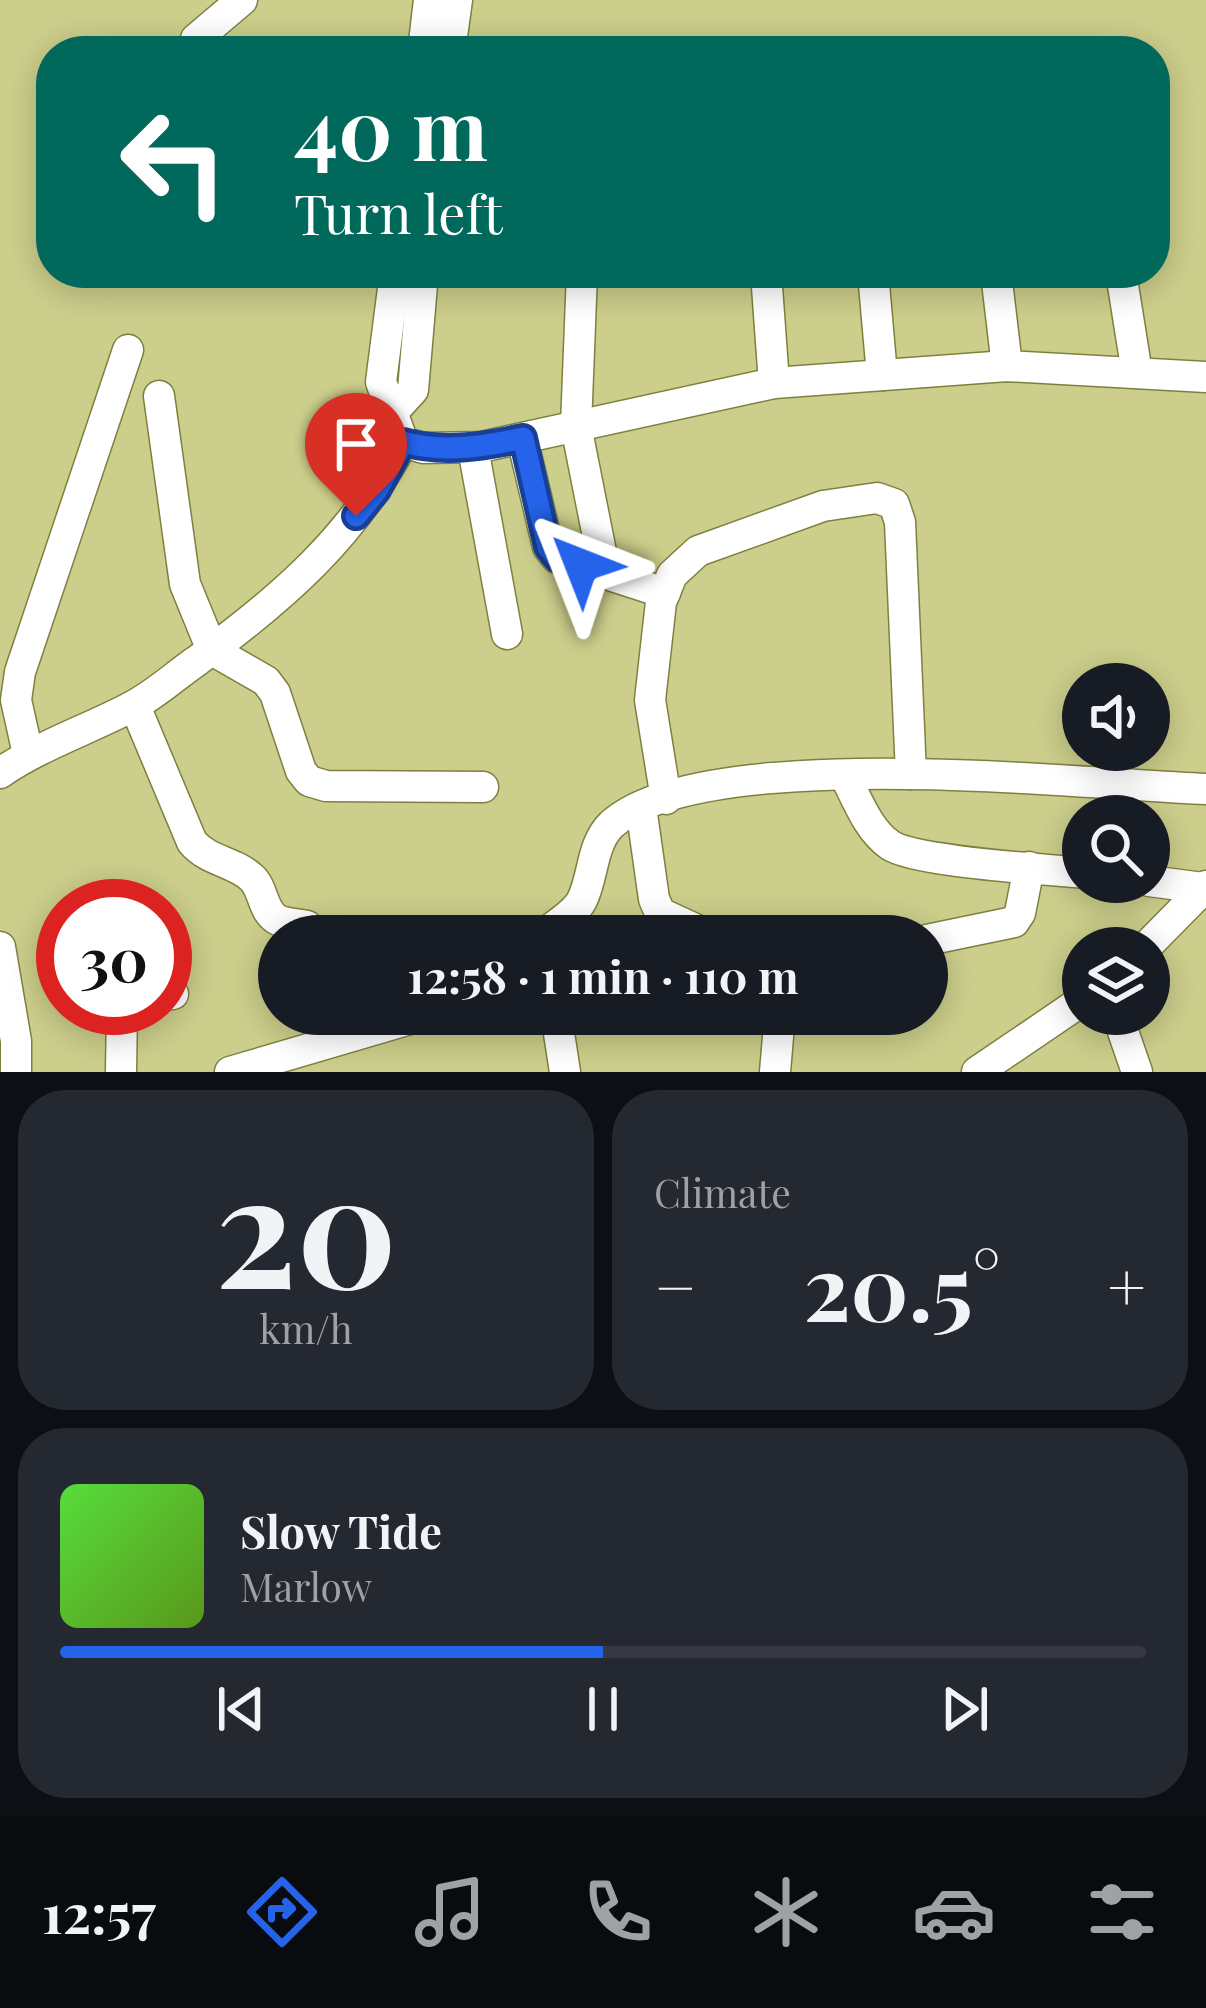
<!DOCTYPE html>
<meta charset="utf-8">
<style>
:root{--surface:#171b24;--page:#242831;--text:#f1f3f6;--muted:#9ea1a6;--line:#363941;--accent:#2563eb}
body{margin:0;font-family:"Playfair Display",serif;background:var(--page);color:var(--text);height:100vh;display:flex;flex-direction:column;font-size:45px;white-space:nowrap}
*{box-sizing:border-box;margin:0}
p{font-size:39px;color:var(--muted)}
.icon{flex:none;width:66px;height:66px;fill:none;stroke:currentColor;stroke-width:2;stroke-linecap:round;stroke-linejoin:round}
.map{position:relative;height:1072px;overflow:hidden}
.drawer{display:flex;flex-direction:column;gap:18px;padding:18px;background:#0d0f14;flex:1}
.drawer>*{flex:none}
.guide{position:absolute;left:36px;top:36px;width:1134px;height:252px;border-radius:48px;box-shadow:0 6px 30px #0003;background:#00695c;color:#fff;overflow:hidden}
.buttons{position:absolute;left:1062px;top:663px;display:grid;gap:24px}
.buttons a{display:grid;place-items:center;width:108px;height:108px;border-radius:50%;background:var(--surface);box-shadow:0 6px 30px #0003;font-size:60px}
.speed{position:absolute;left:36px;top:879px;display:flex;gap:24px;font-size:60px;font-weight:700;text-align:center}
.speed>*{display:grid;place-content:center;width:156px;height:156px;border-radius:50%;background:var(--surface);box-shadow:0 6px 30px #0003;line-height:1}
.speed .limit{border:18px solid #d22;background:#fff;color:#111}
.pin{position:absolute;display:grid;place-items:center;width:102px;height:102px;color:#fff;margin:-123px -51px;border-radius:50% 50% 50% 0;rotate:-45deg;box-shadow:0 0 12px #0007}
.pin .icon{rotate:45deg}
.me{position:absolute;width:132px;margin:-66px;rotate:315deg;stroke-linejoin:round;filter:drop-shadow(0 0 9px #0008)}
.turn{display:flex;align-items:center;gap:42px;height:252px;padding:0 60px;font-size:54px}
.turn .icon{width:156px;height:156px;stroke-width:2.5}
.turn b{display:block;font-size:84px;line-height:102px}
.big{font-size:90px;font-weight:700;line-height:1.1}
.drawer .card{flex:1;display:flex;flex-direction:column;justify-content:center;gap:18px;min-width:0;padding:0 42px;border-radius:48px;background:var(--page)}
.drawer .dial{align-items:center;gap:0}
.dial b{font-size:156px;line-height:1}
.song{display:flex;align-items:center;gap:36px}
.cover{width:144px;height:144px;border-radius:18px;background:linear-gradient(135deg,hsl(110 70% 55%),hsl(90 70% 35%))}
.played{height:12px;border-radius:6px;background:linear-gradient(90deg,var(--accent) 50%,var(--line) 50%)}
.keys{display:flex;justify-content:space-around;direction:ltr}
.heat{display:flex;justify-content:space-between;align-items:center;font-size:66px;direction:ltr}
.drawer .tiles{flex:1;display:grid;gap:18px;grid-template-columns:1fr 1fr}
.card:last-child{grid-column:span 2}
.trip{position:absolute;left:258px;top:915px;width:690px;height:120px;border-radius:60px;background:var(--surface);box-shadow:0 6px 30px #0003;font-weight:700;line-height:120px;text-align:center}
.tab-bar{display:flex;height:192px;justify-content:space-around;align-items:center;background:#090b0e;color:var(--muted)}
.tab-bar .icon{width:84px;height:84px}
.tab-bar .on{color:var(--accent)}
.tab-bar b{font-size:54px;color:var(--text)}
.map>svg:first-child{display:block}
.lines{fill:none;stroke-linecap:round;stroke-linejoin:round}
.minor-casing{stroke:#7f803f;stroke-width:33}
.minor{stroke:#fff;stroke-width:30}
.route-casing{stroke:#184099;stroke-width:30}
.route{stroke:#2563eb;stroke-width:21}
</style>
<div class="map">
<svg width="1206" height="1072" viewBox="0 0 1206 1072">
<rect width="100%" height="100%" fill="#ccce8b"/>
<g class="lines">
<defs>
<g id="minor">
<polyline points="196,39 242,0"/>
<polyline points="423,51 429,0"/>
<polyline points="450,51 457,0"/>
<polyline points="395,273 381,382 403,442 423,448 481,447 774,383 1007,366 1206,377"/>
<polyline points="582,273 576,426 605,572"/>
<polyline points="766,273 774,383"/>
<polyline points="873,273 882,375"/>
<polyline points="996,273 1007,366"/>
<polyline points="1121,273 1137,373"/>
<polyline points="159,396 185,584 212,650 266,681 275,693 301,771 309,781 326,786 483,787"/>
<polyline points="392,413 413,390 423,273"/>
<polyline points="522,438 548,547 557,558 665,593"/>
<polyline points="473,448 507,634"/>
<path d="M 135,706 L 192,842 C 209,862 234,861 252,878 C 264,889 262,912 278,920 C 286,924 299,924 307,926 L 314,936"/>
<polyline points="28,754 16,700 20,672 128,350"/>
<path d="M 0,773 C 41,745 87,730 131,707 C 155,695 176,675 198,660 C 284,597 353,537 403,442"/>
<path d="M 845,776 C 857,799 868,830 890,845 C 915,862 1046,869 1083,873"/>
<polyline points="666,799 650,700 661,602 672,575 698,551 823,506 877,498 894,504 900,522 911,774"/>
<polyline points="641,807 654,899 660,913 710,936"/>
<polyline points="1149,881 1203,888"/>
<path d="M 541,936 C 554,926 575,914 582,900 C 594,876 591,844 612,824 C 704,742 1079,784 1206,789"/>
<polyline points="927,940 1014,922 1020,913 1029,867"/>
<polyline points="0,947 16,1041 16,1072"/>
<polyline points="1145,948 1206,886"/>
<polyline points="165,995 173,994"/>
<polyline points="556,1014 565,1072"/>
<polyline points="771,1014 779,1025 775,1072"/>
<polyline points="1117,1014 1137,1072"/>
<polyline points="777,1018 881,1015"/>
<polyline points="121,1072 122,1008"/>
<polyline points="230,1072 427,1014"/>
<polyline points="977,1072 1083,1000"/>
</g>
</defs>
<use href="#minor" class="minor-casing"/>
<use href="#minor" class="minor"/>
</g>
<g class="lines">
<defs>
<path id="route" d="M 356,516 L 377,490 L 403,442 C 443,453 482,447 523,438 L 548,547 L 557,558 L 581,565"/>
</defs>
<use href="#route" class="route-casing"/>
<use href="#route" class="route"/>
</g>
</svg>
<div class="buttons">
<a><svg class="icon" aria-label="sound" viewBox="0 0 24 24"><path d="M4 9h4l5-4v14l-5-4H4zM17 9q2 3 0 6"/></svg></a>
<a><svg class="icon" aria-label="search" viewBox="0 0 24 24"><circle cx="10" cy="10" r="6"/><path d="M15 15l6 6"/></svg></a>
<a><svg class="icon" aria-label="layers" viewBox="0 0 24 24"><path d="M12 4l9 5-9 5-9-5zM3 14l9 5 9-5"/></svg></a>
</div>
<div class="speed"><div class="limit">30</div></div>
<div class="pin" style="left:356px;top:516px;background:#d93025"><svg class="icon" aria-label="arrive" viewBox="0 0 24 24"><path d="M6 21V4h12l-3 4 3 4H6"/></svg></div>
<svg class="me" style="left:581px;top:565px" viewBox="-20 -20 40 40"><path d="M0-17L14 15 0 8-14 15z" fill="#2563eb" stroke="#fff" stroke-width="4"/></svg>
<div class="trip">12:58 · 1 min · 110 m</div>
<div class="guide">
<div class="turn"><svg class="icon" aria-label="left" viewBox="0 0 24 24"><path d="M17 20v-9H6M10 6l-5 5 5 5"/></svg><div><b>40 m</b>Turn left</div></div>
</div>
</div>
<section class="drawer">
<div class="tiles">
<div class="card dial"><b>20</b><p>km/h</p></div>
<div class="card"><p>Climate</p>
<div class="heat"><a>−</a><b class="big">20.5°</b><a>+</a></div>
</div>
<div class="card">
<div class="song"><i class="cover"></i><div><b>Slow Tide</b><p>Marlow</p></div></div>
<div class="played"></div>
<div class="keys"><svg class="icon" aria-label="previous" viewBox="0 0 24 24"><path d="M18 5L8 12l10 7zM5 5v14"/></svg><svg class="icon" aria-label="pause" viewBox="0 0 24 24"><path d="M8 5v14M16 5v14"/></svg><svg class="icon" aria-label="next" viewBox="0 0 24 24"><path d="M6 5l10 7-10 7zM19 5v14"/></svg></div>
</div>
</div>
</section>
<nav class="tab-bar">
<b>12:57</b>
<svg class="icon on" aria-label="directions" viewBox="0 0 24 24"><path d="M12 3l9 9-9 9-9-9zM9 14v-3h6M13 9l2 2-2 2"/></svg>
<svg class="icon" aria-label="music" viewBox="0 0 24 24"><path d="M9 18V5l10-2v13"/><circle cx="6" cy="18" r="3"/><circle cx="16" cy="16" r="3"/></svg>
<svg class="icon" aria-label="phone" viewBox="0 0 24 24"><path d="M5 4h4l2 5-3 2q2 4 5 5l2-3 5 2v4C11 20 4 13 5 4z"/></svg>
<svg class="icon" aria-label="climate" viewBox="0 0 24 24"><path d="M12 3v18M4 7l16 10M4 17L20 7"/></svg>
<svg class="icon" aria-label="car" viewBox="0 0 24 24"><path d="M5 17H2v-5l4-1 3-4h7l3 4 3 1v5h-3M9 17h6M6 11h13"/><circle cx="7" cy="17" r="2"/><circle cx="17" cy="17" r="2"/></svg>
<svg class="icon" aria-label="filters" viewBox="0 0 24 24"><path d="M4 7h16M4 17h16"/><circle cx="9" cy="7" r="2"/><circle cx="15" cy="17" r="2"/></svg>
</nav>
